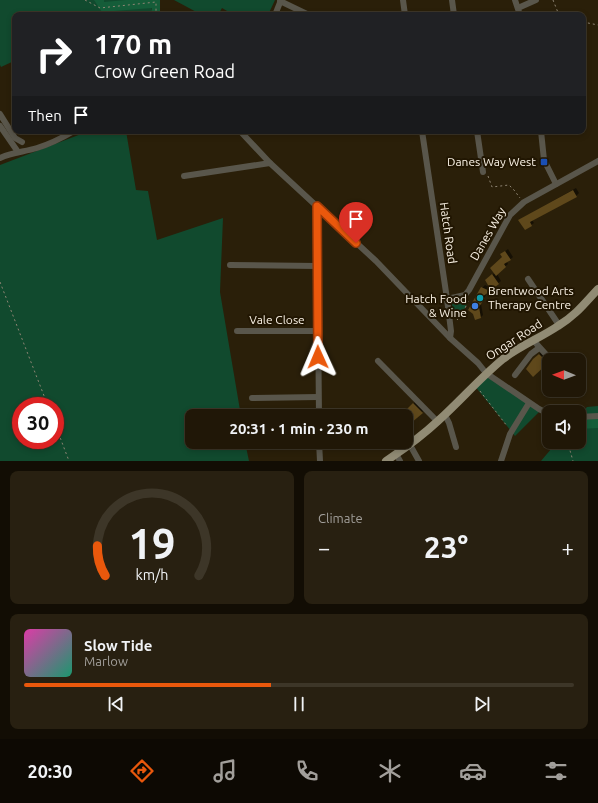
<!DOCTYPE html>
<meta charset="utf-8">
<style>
:root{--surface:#201707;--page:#282011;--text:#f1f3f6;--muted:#a29f9b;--line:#3d3628;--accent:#ea580c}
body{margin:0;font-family:Ubuntu,sans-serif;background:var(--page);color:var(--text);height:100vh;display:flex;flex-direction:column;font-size:15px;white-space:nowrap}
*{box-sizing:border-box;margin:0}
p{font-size:13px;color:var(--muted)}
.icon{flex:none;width:22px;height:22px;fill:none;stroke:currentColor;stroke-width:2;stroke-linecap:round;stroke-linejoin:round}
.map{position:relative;height:461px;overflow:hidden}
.details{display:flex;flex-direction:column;gap:10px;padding:10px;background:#120d04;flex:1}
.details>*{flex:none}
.hud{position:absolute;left:12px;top:12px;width:574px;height:122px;border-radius:8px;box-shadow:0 2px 6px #0003,0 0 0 1px var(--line);background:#202124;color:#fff;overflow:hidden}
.needle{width:26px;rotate:271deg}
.fabs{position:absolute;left:542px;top:353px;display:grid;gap:8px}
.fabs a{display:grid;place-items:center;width:44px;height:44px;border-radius:8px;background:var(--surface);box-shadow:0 2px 6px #0003,0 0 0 1px var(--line);font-size:20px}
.speed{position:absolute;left:12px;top:397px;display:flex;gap:8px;font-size:20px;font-weight:700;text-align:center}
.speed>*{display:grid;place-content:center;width:52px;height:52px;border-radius:50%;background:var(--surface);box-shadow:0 2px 6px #0003,0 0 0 1px var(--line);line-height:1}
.speed .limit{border:6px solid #d22;background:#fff;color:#111}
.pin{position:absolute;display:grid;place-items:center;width:34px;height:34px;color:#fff;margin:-41px -17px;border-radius:50% 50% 50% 0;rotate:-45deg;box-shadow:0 0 4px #0007}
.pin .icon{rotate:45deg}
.me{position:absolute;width:44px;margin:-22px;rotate:359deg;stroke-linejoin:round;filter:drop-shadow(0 0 3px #0008)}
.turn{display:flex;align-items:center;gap:14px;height:84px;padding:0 16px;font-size:18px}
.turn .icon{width:52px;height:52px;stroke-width:2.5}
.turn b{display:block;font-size:28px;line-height:34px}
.then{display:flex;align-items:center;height:38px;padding:0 16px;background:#0003;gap:8px;font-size:15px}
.big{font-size:30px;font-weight:700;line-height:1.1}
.details .widget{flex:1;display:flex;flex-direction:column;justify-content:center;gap:6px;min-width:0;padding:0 14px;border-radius:8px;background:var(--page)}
.details .dial{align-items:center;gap:0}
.dial svg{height:104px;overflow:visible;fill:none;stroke:var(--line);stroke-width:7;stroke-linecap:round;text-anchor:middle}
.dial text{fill:var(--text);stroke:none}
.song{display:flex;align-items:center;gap:12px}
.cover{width:48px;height:48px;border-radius:6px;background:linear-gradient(135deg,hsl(320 70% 55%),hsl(160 70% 35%))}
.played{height:4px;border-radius:2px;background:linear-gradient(90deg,var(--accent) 45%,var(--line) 45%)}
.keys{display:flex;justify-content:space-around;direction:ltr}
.heat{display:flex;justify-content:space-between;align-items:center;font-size:22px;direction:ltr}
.details .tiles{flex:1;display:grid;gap:10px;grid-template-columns:1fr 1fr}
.widget:last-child{grid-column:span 2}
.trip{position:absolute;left:185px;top:409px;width:228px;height:40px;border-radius:8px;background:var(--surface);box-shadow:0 2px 6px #0003,0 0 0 1px var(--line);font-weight:700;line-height:40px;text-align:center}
.tab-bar{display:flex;height:64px;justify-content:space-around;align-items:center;background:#0d0903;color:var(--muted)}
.tab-bar .icon{width:28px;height:28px}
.tab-bar .active{color:var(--accent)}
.tab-bar b{font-size:18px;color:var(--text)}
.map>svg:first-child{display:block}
.green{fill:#114a2e;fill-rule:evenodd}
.forest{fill:#155d39}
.shadow{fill:#0007}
.building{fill:#5f481b}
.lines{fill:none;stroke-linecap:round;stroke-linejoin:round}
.path{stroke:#8f8574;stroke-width:1;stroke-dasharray:2 3;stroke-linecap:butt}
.minor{stroke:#59564b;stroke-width:6}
.major{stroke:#918b74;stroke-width:8}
.route-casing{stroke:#983908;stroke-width:10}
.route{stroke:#ea580c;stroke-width:7}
.transit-dot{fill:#1a4fb4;stroke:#211602;stroke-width:1.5}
.culture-dot{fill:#0f9aa8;stroke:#211602;stroke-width:1.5}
.shop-dot{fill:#3f7fe0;stroke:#211602;stroke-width:1.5}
.labels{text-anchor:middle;stroke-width:4;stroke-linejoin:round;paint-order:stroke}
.poi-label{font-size:12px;fill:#faf2e5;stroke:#211602;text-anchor:end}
.street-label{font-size:12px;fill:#faf2e5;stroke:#211602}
</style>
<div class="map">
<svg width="598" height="461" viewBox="0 0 598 461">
<rect width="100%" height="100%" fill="#2a1f09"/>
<g class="green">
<polygon points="0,0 154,0 150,15 15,15 15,63 14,61 1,67 0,65"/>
<polygon points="174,0 275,0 268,15 234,15 222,8 218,15 202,15"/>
<path d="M 89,131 L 126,131 L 136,190 L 148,191 L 157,240 L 223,218 L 220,292 L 241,416 L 192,416 L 192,442 L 245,442 L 249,461 L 0,461 L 0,165 ZM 21,406 L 55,406 L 55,440 L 21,440 Z"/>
<path d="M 465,297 L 467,299 C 468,307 461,315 453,317 L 452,302 L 455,299 Z"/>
<polygon points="486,373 541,410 515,436 474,385"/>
<polygon points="598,406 598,461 541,461 557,442 579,442 579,416 587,407"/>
</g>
<g class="forest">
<polygon points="94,0 104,0 104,2 126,0 160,0 160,15 150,15 152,8 102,12"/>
<polygon points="579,417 598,417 598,428 579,429"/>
</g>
<g class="shadow">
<polygon points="576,188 579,193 576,196 532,220 534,223 531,225 519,220"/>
<polygon points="508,249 513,257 507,262 508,264 497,274 501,281 484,294 486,295 481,304 483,315 481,317 475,318 482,288 485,285 491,288 489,277 495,273 504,257 504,252"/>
<polygon points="544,350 551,358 533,375 538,355"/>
<polygon points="417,400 426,409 422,412 404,413"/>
</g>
<g class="building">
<polygon points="573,190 577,197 530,222 532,226 525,230 518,220"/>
<polygon points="505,251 511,260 504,264 506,267 496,276 490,268 502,257 500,254"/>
<polygon points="492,274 499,284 491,290 485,280"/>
<polygon points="481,287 490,291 482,297 485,298 479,307 481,318 475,320 473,314 468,310"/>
<polygon points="539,354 548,363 533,377 526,369 533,359"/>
<polygon points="413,403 423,413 411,423 403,413"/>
</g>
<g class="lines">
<g class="path">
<polyline points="85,0 100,8 156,2 156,15"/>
<polyline points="553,0 559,15"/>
<polyline points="583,22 598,25"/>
<polyline points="488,176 492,187 509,185 514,190 520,198"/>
<polyline points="0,282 48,406"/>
<polyline points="457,320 463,313 469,299"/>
<polyline points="480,391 507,426"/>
<polyline points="55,424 69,461"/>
<polyline points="559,442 569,447 573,461"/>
</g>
<g class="minor">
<polyline points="403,0 405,15"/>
<polyline points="452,0 454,15"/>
<polyline points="515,0 520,15"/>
<polyline points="280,1 309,15"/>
<polyline points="518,8 536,0"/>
<polyline points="275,15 281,0"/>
<polyline points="0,114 15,138 22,142"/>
<polyline points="0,126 18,152"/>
<polyline points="240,131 270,163 376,261 450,338 478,363 486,373 539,409 549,414"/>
<polyline points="422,131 447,299 451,331 450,338"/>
<polyline points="477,131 483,172"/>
<polyline points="541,131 544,160 556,184"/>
<path d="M 0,158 C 12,152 24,152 37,148 C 50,144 62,138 74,131"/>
<polyline points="184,176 270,163"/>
<polyline points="317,206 319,416"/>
<polyline points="230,265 317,266"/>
<polyline points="528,279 559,325"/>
<polyline points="447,299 465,295 469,290 510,215 524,202 598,161"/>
<polyline points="237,331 317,331"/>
<polyline points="533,340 551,360"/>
<polyline points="378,361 438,422"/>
<polyline points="515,375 531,354 539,348"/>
<polyline points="252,398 318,397"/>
<polyline points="445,415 449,423 456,447"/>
<polyline points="579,417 598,416"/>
<polyline points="319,442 320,461"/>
<polyline points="410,445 419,461"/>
<polyline points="396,454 400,461"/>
<polyline points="501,461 510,434 529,403"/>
</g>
<path class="major" d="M 386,461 C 404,449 422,436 439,420 C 461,400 480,378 503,359 C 520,346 540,338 558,326 C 576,315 584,304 598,289"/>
</g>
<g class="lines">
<defs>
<polyline id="route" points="318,357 317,206 356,243"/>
</defs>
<use href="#route" class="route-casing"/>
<use href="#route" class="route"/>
</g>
<rect class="transit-dot" x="540" y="158" width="8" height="8" rx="2"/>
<circle class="culture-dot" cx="480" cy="298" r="4"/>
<circle class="shop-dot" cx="475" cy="306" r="4"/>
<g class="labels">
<g class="poi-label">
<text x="536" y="166">Danes Way West</text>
<text x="488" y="295" text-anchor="start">Brentwood Arts<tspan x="488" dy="14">Therapy Centre</tspan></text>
<text x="467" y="303">Hatch Food<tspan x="467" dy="14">&amp; Wine</tspan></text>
</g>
<g class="street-label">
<text transform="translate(448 233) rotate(82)" y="4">Hatch Road</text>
<text transform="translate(488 234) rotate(-60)" y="4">Danes Way</text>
<text x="277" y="324">Vale Close</text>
<text transform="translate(514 340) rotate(-33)" y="4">Ongar Road</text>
</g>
</g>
</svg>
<div class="fabs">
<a><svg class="needle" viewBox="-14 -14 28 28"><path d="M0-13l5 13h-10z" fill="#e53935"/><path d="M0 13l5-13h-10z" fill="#a29f9b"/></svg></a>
<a><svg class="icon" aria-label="sound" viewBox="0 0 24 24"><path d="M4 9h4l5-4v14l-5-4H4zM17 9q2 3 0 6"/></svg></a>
</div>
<div class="speed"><div class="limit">30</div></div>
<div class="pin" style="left:356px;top:243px;background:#d93025"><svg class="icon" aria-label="arrive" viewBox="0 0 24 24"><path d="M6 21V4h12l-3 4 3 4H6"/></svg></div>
<svg class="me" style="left:318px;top:357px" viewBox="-20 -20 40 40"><path d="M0-17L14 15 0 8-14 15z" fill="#ea580c" stroke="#fff" stroke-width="4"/></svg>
<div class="trip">20:31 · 1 min · 230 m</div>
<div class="hud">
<div class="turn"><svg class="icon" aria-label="right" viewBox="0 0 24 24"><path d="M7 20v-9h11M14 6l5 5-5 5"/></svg><div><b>170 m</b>Crow Green Road</div></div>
<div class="then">Then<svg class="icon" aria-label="arrive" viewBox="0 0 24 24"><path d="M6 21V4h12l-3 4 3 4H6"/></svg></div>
</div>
</div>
<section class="details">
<div class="tiles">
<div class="widget dial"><svg viewBox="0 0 100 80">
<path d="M14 69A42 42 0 1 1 86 69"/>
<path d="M14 69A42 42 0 0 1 8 46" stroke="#ea580c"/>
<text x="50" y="56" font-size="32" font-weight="700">19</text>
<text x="50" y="72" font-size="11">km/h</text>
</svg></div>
<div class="widget"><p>Climate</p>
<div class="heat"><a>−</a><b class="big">23°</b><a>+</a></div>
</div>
<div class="widget">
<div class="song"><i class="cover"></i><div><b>Slow Tide</b><p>Marlow</p></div></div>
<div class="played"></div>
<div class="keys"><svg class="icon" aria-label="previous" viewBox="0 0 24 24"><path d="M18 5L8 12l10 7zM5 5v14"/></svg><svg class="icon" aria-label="pause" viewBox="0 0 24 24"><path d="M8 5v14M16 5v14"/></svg><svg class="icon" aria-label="next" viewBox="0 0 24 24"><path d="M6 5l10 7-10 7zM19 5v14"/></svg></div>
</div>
</div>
</section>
<nav class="tab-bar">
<b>20:30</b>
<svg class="icon active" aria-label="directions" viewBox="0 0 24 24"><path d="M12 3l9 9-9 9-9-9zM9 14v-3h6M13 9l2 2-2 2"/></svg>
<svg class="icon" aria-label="music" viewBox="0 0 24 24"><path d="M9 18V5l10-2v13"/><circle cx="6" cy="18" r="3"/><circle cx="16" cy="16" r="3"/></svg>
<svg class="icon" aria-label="phone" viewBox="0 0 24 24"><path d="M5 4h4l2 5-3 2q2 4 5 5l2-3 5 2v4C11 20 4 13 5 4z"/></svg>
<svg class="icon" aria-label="climate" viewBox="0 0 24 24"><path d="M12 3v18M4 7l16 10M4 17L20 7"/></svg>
<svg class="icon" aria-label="car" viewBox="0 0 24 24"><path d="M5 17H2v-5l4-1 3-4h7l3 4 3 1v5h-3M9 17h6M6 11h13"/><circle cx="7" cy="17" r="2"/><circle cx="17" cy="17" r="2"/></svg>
<svg class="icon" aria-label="filters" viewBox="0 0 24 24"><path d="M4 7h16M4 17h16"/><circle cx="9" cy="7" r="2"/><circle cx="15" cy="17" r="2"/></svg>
</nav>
